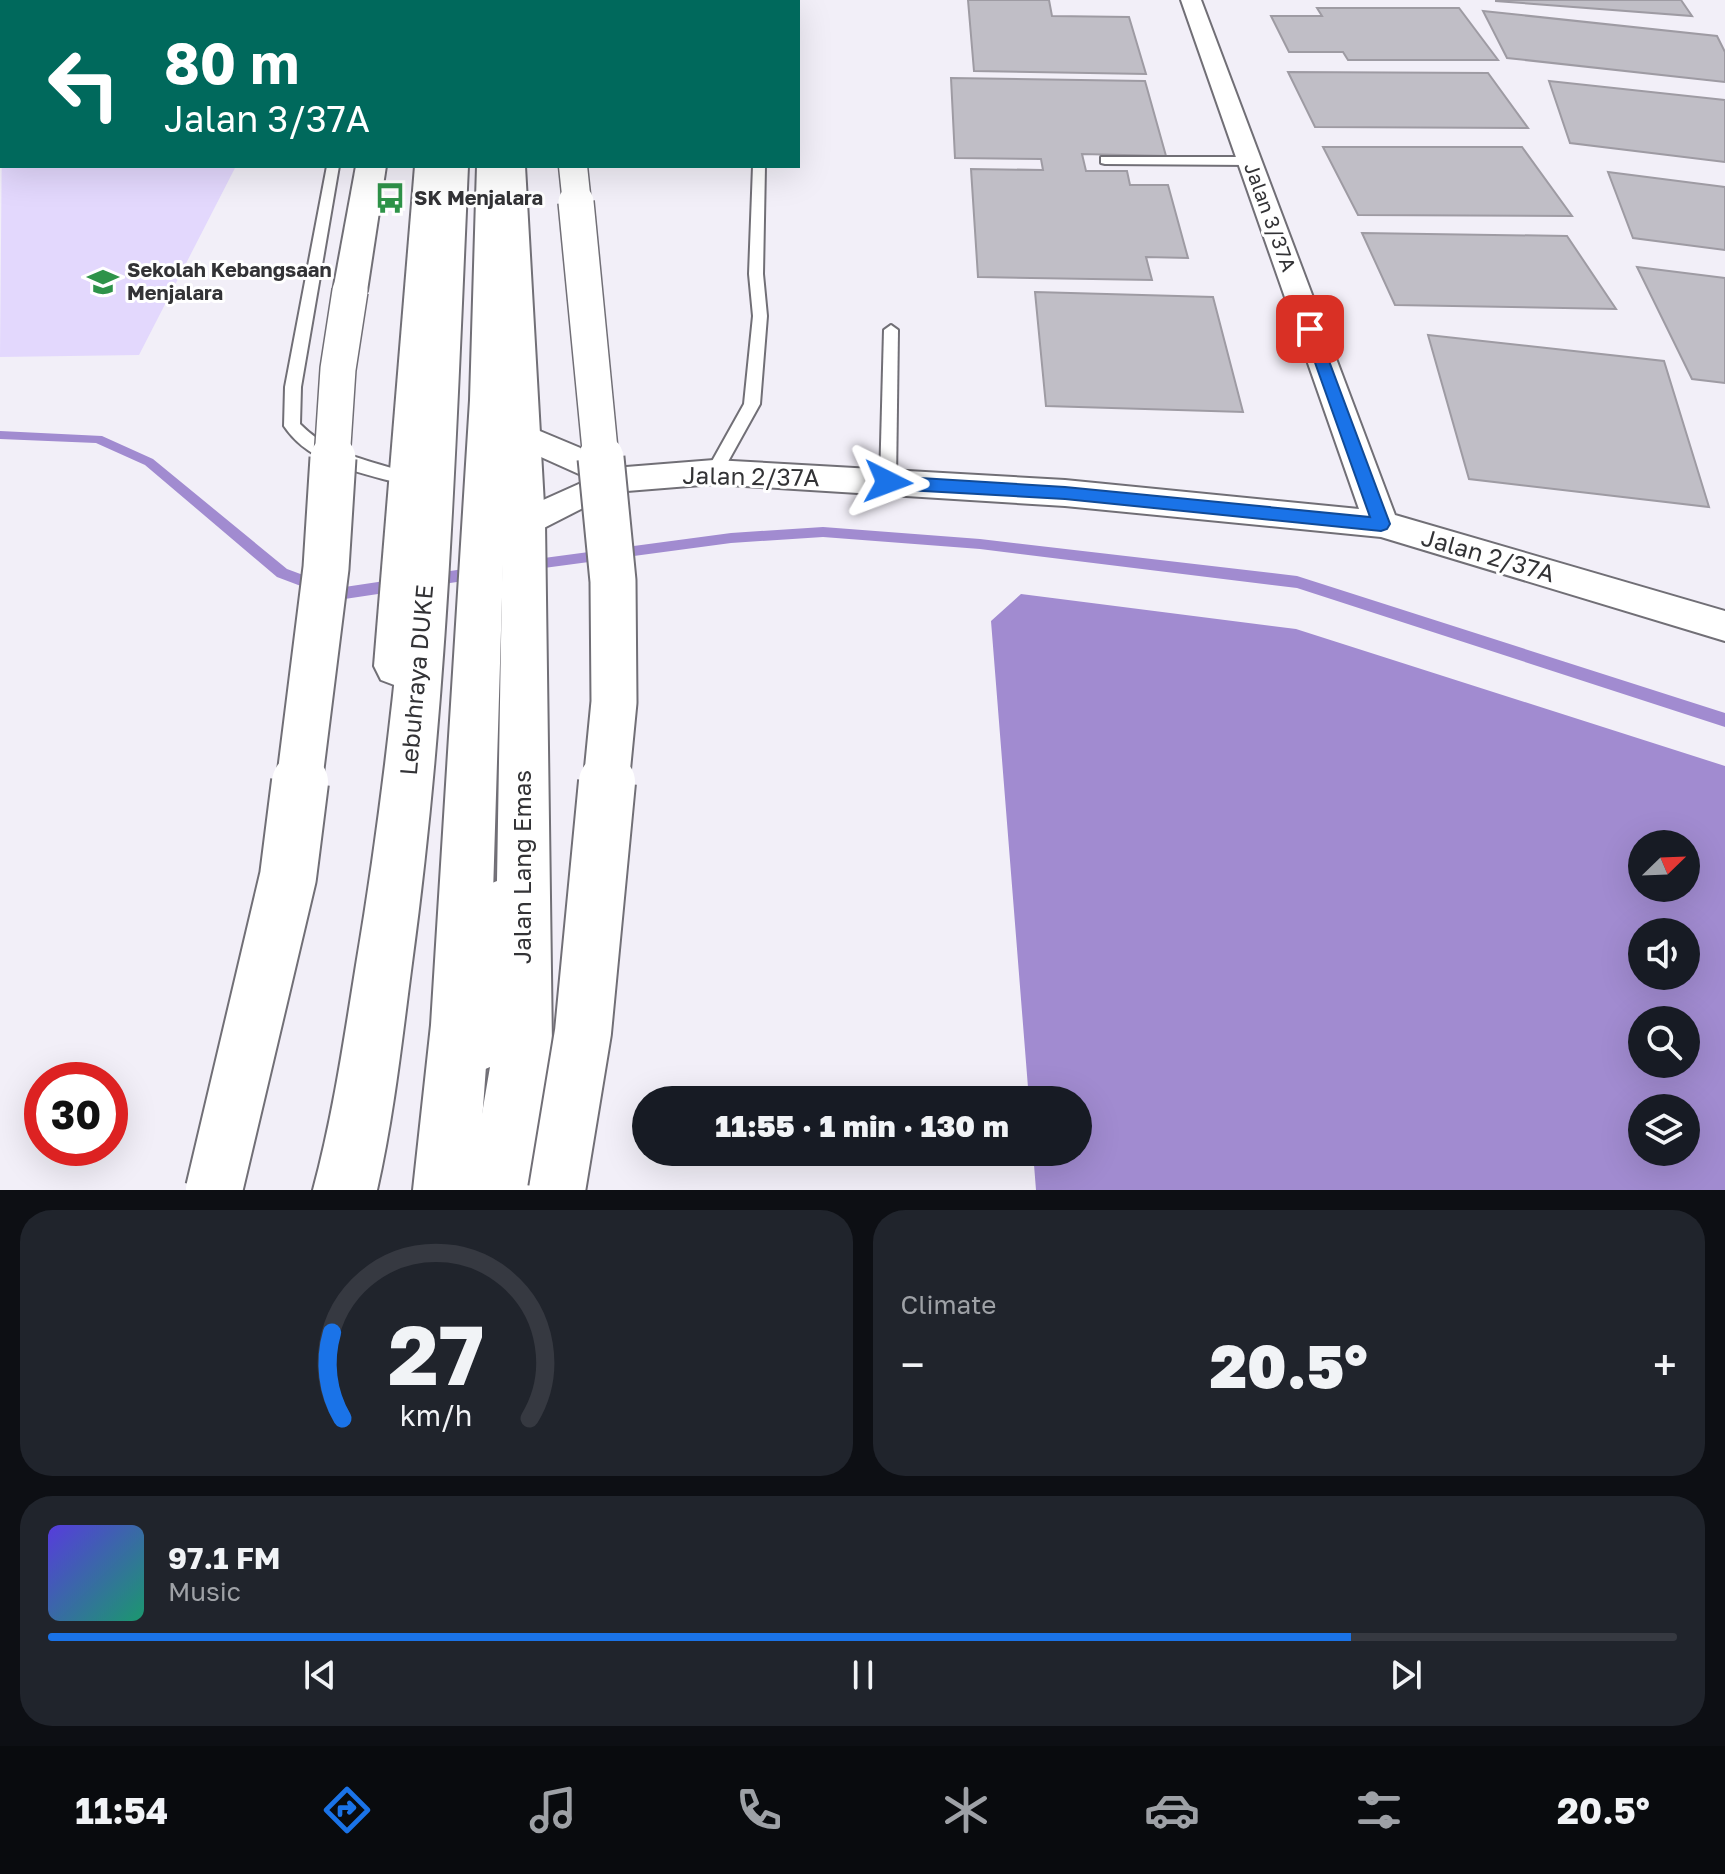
<!DOCTYPE html>
<meta charset="utf-8">
<style>
:root{--surface:#171b24;--page:#20242c;--text:#f1f3f6;--muted:#9ea1a6;--line:#363941;--accent:#1a73e8}
body{margin:0;font-family:"Golos Text",sans-serif;background:var(--page);color:var(--text);height:100vh;display:flex;flex-direction:column;font-size:30px;white-space:nowrap}
*{box-sizing:border-box;margin:0}
p{font-size:26px;color:var(--muted)}
.icon{flex:none;width:44px;height:44px;fill:none;stroke:currentColor;stroke-width:2;stroke-linecap:round;stroke-linejoin:round}
.map{position:relative;height:1190px;overflow:hidden}
.side{display:flex;flex-direction:column;gap:20px;padding:20px;background:#0d0f14;flex:1}
.side>*{flex:none}
.banner{position:absolute;left:0px;top:0px;width:800px;height:168px;box-shadow:0 8px 32px #0002;background:#00695c;color:#fff;overflow:hidden}
.needle{width:52px;rotate:67deg}
.fabs{position:absolute;left:1628px;top:830px;display:grid;gap:16px}
.fabs a{display:grid;place-items:center;width:72px;height:72px;border-radius:50%;background:var(--surface);box-shadow:0 8px 32px #0002;font-size:40px}
.speed{position:absolute;left:24px;top:1062px;display:flex;gap:16px;font-size:40px;font-weight:700;text-align:center}
.speed>*{display:grid;place-content:center;width:104px;height:104px;border-radius:50%;background:var(--surface);box-shadow:0 8px 32px #0002;line-height:1}
.speed .limit{border:12px solid #d22;background:#fff;color:#111}
.pin{position:absolute;display:grid;place-items:center;width:68px;height:68px;color:#fff;margin:-34px;border-radius:16px;box-shadow:0 4px 12px #0006}
.me{position:absolute;width:88px;margin:-44px;rotate:93deg;stroke-linejoin:round;filter:drop-shadow(0 0 6px #0008)}
.turn{display:flex;align-items:center;gap:28px;height:168px;padding:0 32px;font-size:36px}
.turn .icon{width:104px;height:104px;stroke-width:2.5}
.turn b{display:block;font-size:56px;line-height:68px}
.big{font-size:60px;font-weight:800;line-height:1.1}
.side .card{flex:1;display:flex;flex-direction:column;justify-content:center;gap:12px;min-width:0;padding:0 28px;border-radius:32px;background:var(--page)}
.side .dial{align-items:center;gap:0}
.dial svg{height:208px;overflow:visible;fill:none;stroke:var(--line);stroke-width:7;stroke-linecap:round;text-anchor:middle}
.dial text{fill:var(--text);stroke:none}
.song{display:flex;align-items:center;gap:24px}
.cover{width:96px;height:96px;border-radius:12px;background:linear-gradient(135deg,hsl(250 70% 55%),hsl(160 70% 35%))}
.played{height:8px;border-radius:4px;background:linear-gradient(90deg,var(--accent) 80%,var(--line) 80%)}
.keys{display:flex;justify-content:space-around;direction:ltr}
.heat{display:flex;justify-content:space-between;align-items:center;font-size:44px;direction:ltr}
.side .tiles{flex:1;display:grid;gap:20px;grid-template-columns:1fr 1fr}
.card:last-child{grid-column:span 2}
.trip{position:absolute;left:632px;top:1086px;width:460px;height:80px;border-radius:40px;background:var(--surface);box-shadow:0 8px 32px #0002;font-weight:800;line-height:80px;text-align:center}
.dock{display:flex;height:128px;justify-content:space-around;align-items:center;background:#090b0e;color:var(--muted)}
.dock .icon{width:56px;height:56px}
.dock .current{color:var(--accent)}
.dock b{font-size:36px;color:var(--text)}
.map>svg:first-child{display:block}
.green{fill:#e3d8fd}
.water{fill:#a18bd0;fill-rule:evenodd}
.lines{fill:none;stroke-linecap:round;stroke-linejoin:round}
.stream{fill:#a18bd0;fill-rule:evenodd}
.building{fill:#c0bec6;stroke:#9e9ba3;stroke-width:2}
.service-casing{stroke:#716f76;stroke-width:4}
.minor-casing{stroke:#716f76;stroke-width:4}
.secondary-casing{stroke:#716f76;stroke-width:4}
.motorway-casing{stroke:#716f76;stroke-width:4}
.service{fill:#fff;fill-rule:evenodd}
.minor{fill:#fff;fill-rule:evenodd}
.secondary{fill:#fff;fill-rule:evenodd}
.motorway{fill:#fff;fill-rule:evenodd}
.motorway-bridge-far3-casing{stroke:#716f76;stroke-width:31;stroke-linecap:butt}
.motorway-bridge-far2-casing{stroke:#716f76;stroke-width:38;stroke-linecap:butt}
.motorway-bridge-far1-casing{stroke:#716f76;stroke-width:49;stroke-linecap:butt}
.motorway-bridge-casing{stroke:#716f76;stroke-width:60;stroke-linecap:butt}
.motorway-bridge-far3{stroke:#fff;stroke-width:28}
.motorway-bridge-far2{stroke:#fff;stroke-width:35}
.motorway-bridge-far1{stroke:#fff;stroke-width:45}
.motorway-bridge{stroke:#fff;stroke-width:56}
.route{fill:#1a73e8;stroke:#114b97;stroke-width:2}
.labels{text-anchor:middle;stroke-width:6;stroke-linejoin:round;paint-order:stroke}
.far-poi-label{font-size:20px;font-weight:bold;fill:#333336;stroke:#fff;text-anchor:start}
.far-street-label{font-size:20px;fill:#333336;stroke:#fff}
.street-label{font-size:24px;fill:#333336;stroke:#fff}
</style>
<div class="map">
<svg width="1725" height="1190" viewBox="0 0 1725 1190">
<rect width="100%" height="100%" fill="#f2eff8"/>
<polygon class="green" points="2,127 2,166 236,166 139,355 0,357"/>
<path class="water" d="M 1021,594 L 1296,629 L 1725,766 L 1725,1190 L 1036,1190 L 1033,1152 L 1078,1152 L 1078,1100 L 1029,1100 L 991,621 ZM 1642,844 L 1686,844 L 1686,888 L 1642,888 ZM 1642,932 L 1686,932 L 1686,976 L 1642,976 ZM 1642,1020 L 1686,1020 L 1686,1064 L 1642,1064 ZM 1642,1108 L 1686,1108 L 1686,1152 L 1642,1152 Z"/>
<g class="lines">
<g class="stream">
<polygon points="0,431 102,436 153,459 287,569 338,588 398,579 403,581 405,585 403,589 398,591 338,600 277,577 145,465 96,443 0,439"/>
<polygon points="823,527 980,539 1297,576 1725,713 1725,727 1297,588 980,549 823,537 731,543 529,570 524,569 522,565 524,561 529,560 731,533"/>
<polygon points="477,567 482,569 484,573 482,577 477,579 430,586 425,584 423,580 425,576 430,574"/>
</g>
</g>
<g class="building">
<polygon points="968,0 1049,0 1052,16 1129,17 1146,74 974,71"/>
<polygon points="1496,0 1681,0 1692,16 1496,1"/>
<polygon points="1317,8 1459,8 1498,60 1348,60 1343,52 1289,52 1271,16 1322,16"/>
<polygon points="1483,11 1717,36 1725,52 1725,82 1507,58"/>
<polygon points="1288,72 1488,73 1528,128 1315,127"/>
<polygon points="951,78 1145,81 1166,156 1082,154 1086,171 1127,171 1130,185 1168,185 1188,258 1146,257 1152,280 978,277 971,169 1043,170 1041,159 955,158"/>
<polygon points="1549,81 1725,100 1725,162 1570,143"/>
<polygon points="1323,147 1522,147 1572,216 1358,215"/>
<polygon points="1608,172 1725,187 1725,250 1633,238"/>
<polygon points="1362,233 1567,236 1616,309 1395,305"/>
<polygon points="1637,267 1725,278 1725,383 1692,379"/>
<polygon points="1035,292 1213,297 1243,412 1046,406"/>
<polygon points="1428,335 1664,361 1709,507 1469,479"/>
</g>
<g class="lines">
<defs>
<g id="service">
<rect x="278" y="0" width="10" height="2"/>
<rect x="361" y="0" width="10" height="2"/>
<polygon points="778,0 789,0 777,2"/>
<rect x="0" y="62" width="2" height="6"/>
<polygon points="1101,157 1249,157 1255,161 1249,165 1105,164 1101,163"/>
<path d="M 327,166 L 339,166 L 301,387 L 300,424 C 332,457 373,460 415,476 L 417,480 L 409,486 C 366,473 311,467 284,426 L 285,387 Z"/>
<polygon points="753,166 765,166 763,274 767,316 760,404 720,476 714,478 706,472 744,404 753,316 749,274"/>
<polygon points="891,325 898,330 896,482 888,488 880,482 884,330"/>
</g>
<polygon id="minor" points="1181,0 1201,0 1395,515 1725,611 1725,641 1381,537 1065,506 714,484 627,491 581,509 536,532 524,536 512,532 507,523 512,514 590,479 512,444 507,436 512,428 523,424 626,467 714,460 1065,480 1359,509"/>
<g id="secondary">
<polygon points="401,0 425,0 426,2 402,2"/>
<rect x="491" y="0" width="24" height="2"/>
<polygon points="415,166 445,166 420,666 413,680 397,686 381,680 374,666"/>
<polygon points="495,166 525,166 545,523 552,1046 533,1190 469,1190 490,1067 483,1070 462,1062 454,1041 472,907 480,888 497,881 503,523"/>
</g>
<g id="motorway">
<rect x="380" y="0" width="24" height="2"/>
<rect x="448" y="0" width="24" height="2"/>
<polygon points="546,0 570,0 571,2 547,2"/>
<polygon points="356,166 386,166 367,291 362,299 350,302 338,299 333,291"/>
<path d="M 438,166 L 468,166 C 456,432 448,699 412,963 C 402,1039 394,1115 377,1190 L 313,1190 C 333,1116 344,1040 356,965 C 401,700 417,433 438,166 Z"/>
<polygon points="477,166 507,166 508,400 489,1025 477,1190 413,1190 431,1025 470,400"/>
</g>
</defs>
<use href="#service" class="service-casing"/>
<use href="#minor" class="minor-casing"/>
<use href="#secondary" class="secondary-casing"/>
<use href="#motorway" class="motorway-casing"/>
<use href="#service" class="service"/>
<use href="#minor" class="minor"/>
<use href="#secondary" class="secondary"/>
<use href="#motorway" class="motorway"/>
<defs>
<polyline id="motorway-bridge-far3" points="573,166 577,204"/>
<g id="motorway-bridge-far2">
<polyline points="576,202 601,460"/>
<polyline points="332,460 338,369 350,291"/>
</g>
<g id="motorway-bridge-far1">
<polyline points="601,458 613,581 614,702 606,784"/>
<polyline points="299,784 326,568 333,458"/>
</g>
<g id="motorway-bridge">
<polyline points="214,1190 288,877 300,782"/>
<polyline points="557,1190 583,1032 607,782"/>
</g>
</defs>
<use href="#motorway-bridge-far3" class="motorway-bridge-far3-casing"/>
<use href="#motorway-bridge-far2" class="motorway-bridge-far2-casing"/>
<use href="#motorway-bridge-far1" class="motorway-bridge-far1-casing"/>
<use href="#motorway-bridge" class="motorway-bridge-casing"/>
<use href="#motorway-bridge-far3" class="motorway-bridge-far3"/>
<use href="#motorway-bridge-far2" class="motorway-bridge-far2"/>
<use href="#motorway-bridge-far1" class="motorway-bridge-far1"/>
<use href="#motorway-bridge" class="motorway-bridge"/>
</g>
<polygon class="route" points="1310,324 1317,329 1390,524 1387,529 1381,531 1065,499 888,489 880,482 888,476 1065,487 1370,517 1303,329"/>
<defs>
<symbol id="bus-bare" viewBox="-9 -9 18 18"><path d="M-5-6H5V4H4V6H2V4H-2V6H-4V4H-5ZM-3.5-4V0h7V-4ZM-3.5 1.2v1.5H-2V1.2ZM2 1.2v1.5H3.5V1.2Z" fill="#2e9349" stroke="#fff" stroke-width="2.5" paint-order="stroke"/></symbol>
<symbol id="school-bare" viewBox="-9 -9 18 18"><path d="M0-5L7-2L0 1L-7-2ZM-4 1L0 2.5L4 1V4Q0 6-4 4Z" fill="#2e9349" stroke="#fff" stroke-width="2.5" paint-order="stroke"/></symbol>
</defs>
<g fill-rule="evenodd">
<use href="#bus-bare" x="368" y="176" width="44" height="44"/>
<use href="#school-bare" x="81" y="260" width="44" height="44"/>
</g>
<g class="labels">
<g class="far-poi-label">
<text x="414" y="205">SK Menjalara</text>
<text x="127" y="277">Sekolah Kebangsaan<tspan x="127" dy="23">Menjalara</tspan></text>
</g>
<g class="far-street-label">
<text transform="translate(1270 217) rotate(70)" y="7">Jalan 3/37A</text>
</g>
<g class="street-label">
<text transform="translate(751 477) rotate(1)" y="8">Jalan 2/37A</text>
<text transform="translate(1488 556) rotate(16)" y="8">Jalan 2/37A</text>
<text transform="translate(417 680) rotate(-85)" y="8">Lebuhraya DUKE</text>
<text transform="translate(523 867) rotate(-90)" y="8">Jalan Lang Emas</text>
</g>
</g>
</svg>
<div class="fabs">
<a><svg class="needle" viewBox="-14 -14 28 28"><path d="M0-13l5 13h-10z" fill="#e53935"/><path d="M0 13l5-13h-10z" fill="#9ea1a6"/></svg></a>
<a><svg class="icon" aria-label="sound" viewBox="0 0 24 24"><path d="M4 9h4l5-4v14l-5-4H4zM17 9q2 3 0 6"/></svg></a>
<a><svg class="icon" aria-label="search" viewBox="0 0 24 24"><circle cx="10" cy="10" r="6"/><path d="M15 15l6 6"/></svg></a>
<a><svg class="icon" aria-label="layers" viewBox="0 0 24 24"><path d="M12 4l9 5-9 5-9-5zM3 14l9 5 9-5"/></svg></a>
</div>
<div class="speed"><div class="limit">30</div></div>
<div class="pin" style="left:1310px;top:329px;background:#d93025"><svg class="icon" aria-label="arrive" viewBox="0 0 24 24"><path d="M6 21V4h12l-3 4 3 4H6"/></svg></div>
<svg class="me" style="left:888px;top:482px" viewBox="-20 -20 40 40"><path d="M0-17L14 15 0 8-14 15z" fill="#1a73e8" stroke="#fff" stroke-width="4"/></svg>
<div class="trip">11:55 · 1 min · 130 m</div>
<div class="banner">
<div class="turn"><svg class="icon" aria-label="left" viewBox="0 0 24 24"><path d="M17 20v-9H6M10 6l-5 5 5 5"/></svg><div><b>80 m</b>Jalan 3/37A</div></div>
</div>
</div>
<section class="side">
<div class="tiles">
<div class="card dial"><svg viewBox="0 0 100 80">
<path d="M14 69A42 42 0 1 1 86 69"/>
<path d="M14 69A42 42 0 0 1 10 36" stroke="#1a73e8"/>
<text x="50" y="56" font-size="32" font-weight="700">27</text>
<text x="50" y="72" font-size="11">km/h</text>
</svg></div>
<div class="card"><p>Climate</p>
<div class="heat"><a>−</a><b class="big">20.5°</b><a>+</a></div>
</div>
<div class="card">
<div class="song"><i class="cover"></i><div><b>97.1 FM</b><p>Music</p></div></div>
<div class="played"></div>
<div class="keys"><svg class="icon" aria-label="previous" viewBox="0 0 24 24"><path d="M18 5L8 12l10 7zM5 5v14"/></svg><svg class="icon" aria-label="pause" viewBox="0 0 24 24"><path d="M8 5v14M16 5v14"/></svg><svg class="icon" aria-label="next" viewBox="0 0 24 24"><path d="M6 5l10 7-10 7zM19 5v14"/></svg></div>
</div>
</div>
</section>
<nav class="dock">
<b>11:54</b>
<svg class="icon current" aria-label="directions" viewBox="0 0 24 24"><path d="M12 3l9 9-9 9-9-9zM9 14v-3h6M13 9l2 2-2 2"/></svg>
<svg class="icon" aria-label="music" viewBox="0 0 24 24"><path d="M9 18V5l10-2v13"/><circle cx="6" cy="18" r="3"/><circle cx="16" cy="16" r="3"/></svg>
<svg class="icon" aria-label="phone" viewBox="0 0 24 24"><path d="M5 4h4l2 5-3 2q2 4 5 5l2-3 5 2v4C11 20 4 13 5 4z"/></svg>
<svg class="icon" aria-label="climate" viewBox="0 0 24 24"><path d="M12 3v18M4 7l16 10M4 17L20 7"/></svg>
<svg class="icon" aria-label="car" viewBox="0 0 24 24"><path d="M5 17H2v-5l4-1 3-4h7l3 4 3 1v5h-3M9 17h6M6 11h13"/><circle cx="7" cy="17" r="2"/><circle cx="17" cy="17" r="2"/></svg>
<svg class="icon" aria-label="filters" viewBox="0 0 24 24"><path d="M4 7h16M4 17h16"/><circle cx="9" cy="7" r="2"/><circle cx="15" cy="17" r="2"/></svg>
<b>20.5°</b>
</nav>
